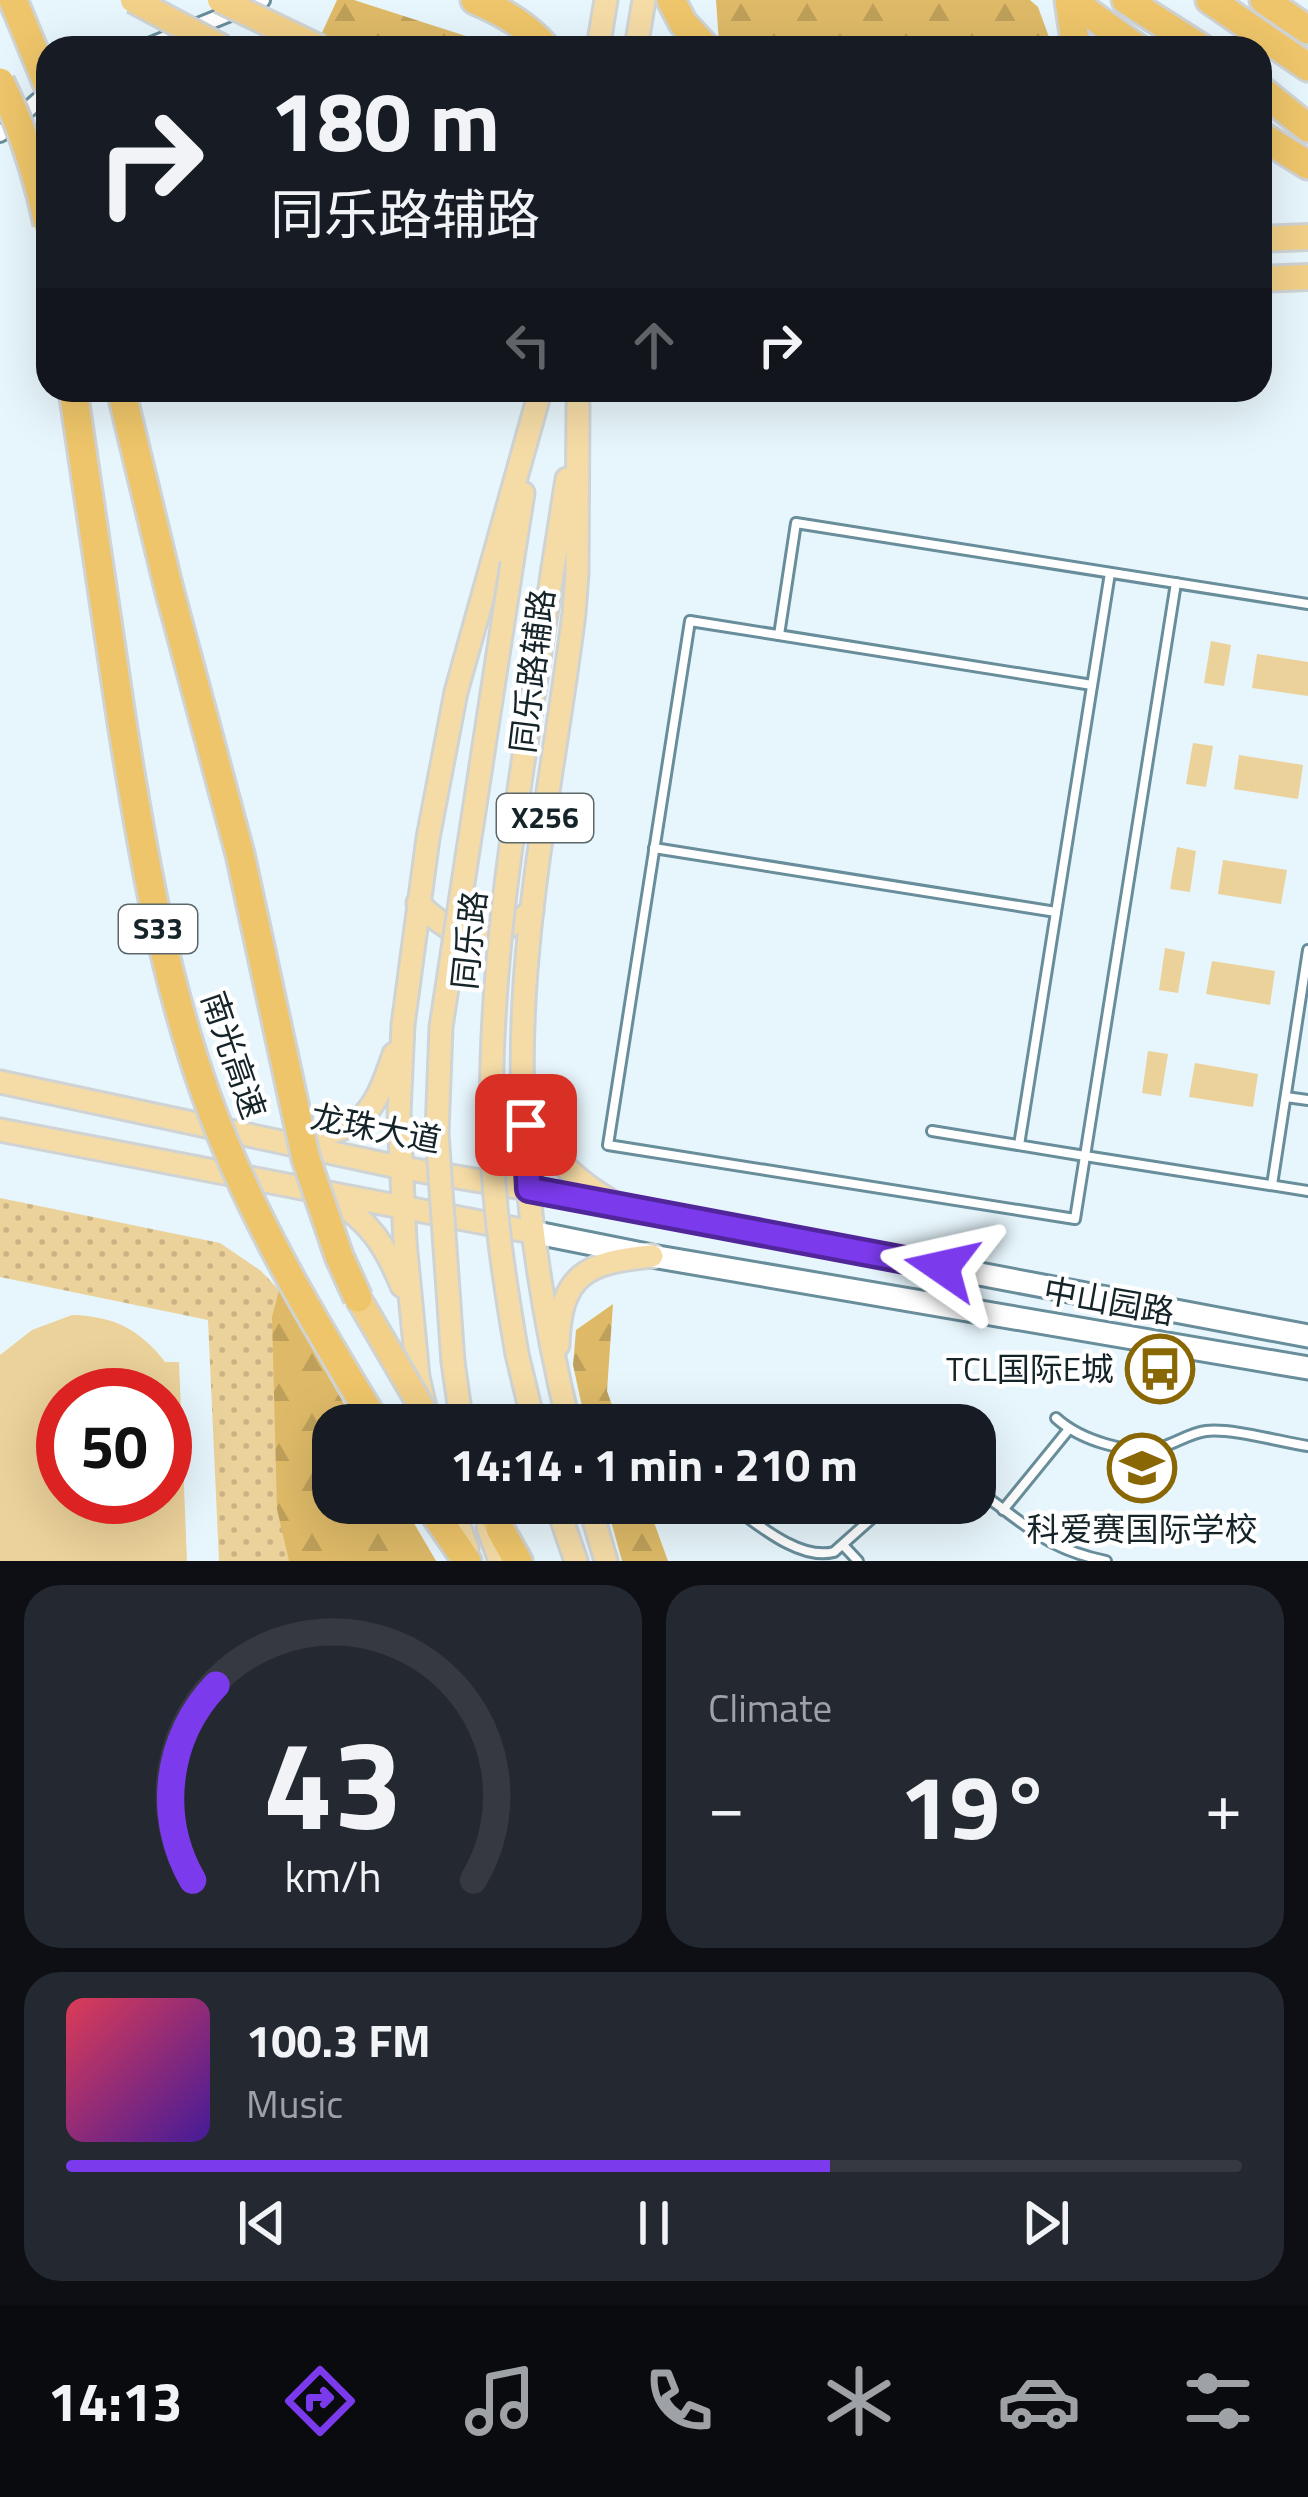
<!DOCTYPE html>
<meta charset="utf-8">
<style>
:root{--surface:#171b24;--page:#242831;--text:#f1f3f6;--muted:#9ea1a6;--line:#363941;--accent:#7c3aed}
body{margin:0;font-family:"Titillium Web","Noto Sans SC",sans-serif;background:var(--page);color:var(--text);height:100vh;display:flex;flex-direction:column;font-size:45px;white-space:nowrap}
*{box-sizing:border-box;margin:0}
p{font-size:39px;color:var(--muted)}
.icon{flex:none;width:66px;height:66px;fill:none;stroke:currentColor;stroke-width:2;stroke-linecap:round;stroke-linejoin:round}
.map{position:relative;height:1561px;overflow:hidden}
.side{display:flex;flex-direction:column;gap:24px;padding:24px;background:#0d0f14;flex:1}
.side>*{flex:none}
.hud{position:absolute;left:36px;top:36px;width:1236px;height:366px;border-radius:36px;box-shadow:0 12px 48px #0002;background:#171b24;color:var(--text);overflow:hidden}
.speed{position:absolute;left:36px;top:1368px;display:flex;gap:24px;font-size:60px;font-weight:700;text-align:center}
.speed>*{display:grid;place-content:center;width:156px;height:156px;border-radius:50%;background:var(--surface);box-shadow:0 12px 48px #0002;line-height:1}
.speed .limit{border:18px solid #d22;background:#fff;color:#111}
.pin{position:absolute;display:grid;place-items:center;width:102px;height:102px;color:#fff;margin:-51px;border-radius:24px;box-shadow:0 6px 18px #0006}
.me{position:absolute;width:132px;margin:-66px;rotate:281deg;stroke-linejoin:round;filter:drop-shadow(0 0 9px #0008)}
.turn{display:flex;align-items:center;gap:42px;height:252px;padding:0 36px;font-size:54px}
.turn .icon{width:156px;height:156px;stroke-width:2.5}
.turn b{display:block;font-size:84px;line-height:102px}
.lanes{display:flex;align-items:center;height:114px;padding:0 36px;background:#0003;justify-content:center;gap:60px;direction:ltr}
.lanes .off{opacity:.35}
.big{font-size:90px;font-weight:700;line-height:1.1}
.side .tile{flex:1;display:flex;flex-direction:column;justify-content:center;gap:18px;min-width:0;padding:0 42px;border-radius:36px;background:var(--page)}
.side .dial{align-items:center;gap:0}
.dial svg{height:312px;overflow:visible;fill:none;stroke:var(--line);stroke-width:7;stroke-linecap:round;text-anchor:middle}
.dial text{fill:var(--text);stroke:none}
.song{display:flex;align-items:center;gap:36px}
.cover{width:144px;height:144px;border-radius:18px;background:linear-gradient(135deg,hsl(350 70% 55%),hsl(260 70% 35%))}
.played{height:12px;border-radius:6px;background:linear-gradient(90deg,var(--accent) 65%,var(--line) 65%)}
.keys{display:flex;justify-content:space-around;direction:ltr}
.heat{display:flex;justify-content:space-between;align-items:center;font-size:66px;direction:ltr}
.side .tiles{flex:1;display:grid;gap:24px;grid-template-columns:1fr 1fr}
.tile:last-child{grid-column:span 2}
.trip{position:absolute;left:312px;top:1404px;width:684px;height:120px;border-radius:36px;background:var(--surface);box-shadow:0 12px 48px #0002;font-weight:700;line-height:120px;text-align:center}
.menu{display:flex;height:192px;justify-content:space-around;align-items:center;background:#090b0e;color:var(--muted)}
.menu .icon{width:84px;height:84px}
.menu .current{color:var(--accent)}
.menu b{font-size:54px;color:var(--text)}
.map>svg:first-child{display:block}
.green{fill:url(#green-dots)}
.forest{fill:url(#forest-firs)}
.pitch{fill:#ebd19a;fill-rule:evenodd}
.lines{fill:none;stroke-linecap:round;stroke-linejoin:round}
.service-casing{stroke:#688d9b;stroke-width:14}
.minor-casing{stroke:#688d9b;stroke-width:20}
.secondary-casing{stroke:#688d9b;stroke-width:27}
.primary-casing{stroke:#d0d3d4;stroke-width:27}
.trunk-casing{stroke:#d0d3d4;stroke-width:30}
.motorway-casing{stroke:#d0d3d4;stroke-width:33}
.service{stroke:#fff;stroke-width:8}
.minor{stroke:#fff;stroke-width:14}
.secondary{stroke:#fff;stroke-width:21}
.primary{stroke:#f5dca6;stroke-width:21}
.trunk{stroke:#f2d088;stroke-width:24}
.motorway{stroke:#eec56a;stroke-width:27}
.primary-bridge-casing{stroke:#d0d3d4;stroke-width:27;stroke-linecap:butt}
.trunk-bridge-casing{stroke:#d0d3d4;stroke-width:30;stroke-linecap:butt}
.motorway-bridge-casing{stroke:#d0d3d4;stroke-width:33;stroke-linecap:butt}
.primary-bridge{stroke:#f5dca6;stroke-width:21}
.trunk-bridge{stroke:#f2d088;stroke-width:24}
.motorway-bridge{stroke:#eec56a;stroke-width:27}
.route-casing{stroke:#51269a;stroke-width:30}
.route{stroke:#7c3aed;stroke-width:21}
.labels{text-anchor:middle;stroke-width:9;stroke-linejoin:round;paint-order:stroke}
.shield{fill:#fff;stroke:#5b6669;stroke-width:3}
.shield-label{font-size:30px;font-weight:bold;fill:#152429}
.street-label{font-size:33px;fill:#152429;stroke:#fff}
.poi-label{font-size:33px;fill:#152429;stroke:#fff;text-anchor:end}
</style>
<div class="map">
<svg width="1308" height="1561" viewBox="0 0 1308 1561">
<defs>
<pattern id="green-dots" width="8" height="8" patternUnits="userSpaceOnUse" patternTransform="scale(3)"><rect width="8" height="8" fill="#ebd19a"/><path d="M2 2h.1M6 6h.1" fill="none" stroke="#c9b385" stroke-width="1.8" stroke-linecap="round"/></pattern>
<pattern id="forest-firs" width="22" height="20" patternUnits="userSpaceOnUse" patternTransform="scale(3)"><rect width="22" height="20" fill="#deba68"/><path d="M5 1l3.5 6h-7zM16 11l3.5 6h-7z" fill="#bea05a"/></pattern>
</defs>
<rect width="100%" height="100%" fill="#e7f6fc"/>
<polygon class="green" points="0,1198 220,1243 261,1271 279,1290 356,1425 333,1425 333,1503 402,1503 436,1561 219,1561 208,1320 0,1277"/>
<g class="forest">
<polygon points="337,0 354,0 472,38 486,48 315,48"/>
<polygon points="716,0 1030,0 1038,7 1053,48 727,48 719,43"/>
<polygon points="279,1290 356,1425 333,1425 333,1503 402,1503 436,1561 289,1561 277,1509 272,1317"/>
<polygon points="613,1304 607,1391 619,1425 586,1425 573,1365 576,1330"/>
<polygon points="606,1503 647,1503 668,1561 622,1561"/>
</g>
<g class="pitch">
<polygon points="1211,641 1231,645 1224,686 1204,683"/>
<polygon points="1257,654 1308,662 1308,696 1252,688"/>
<polygon points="1193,743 1213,746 1206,787 1186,784"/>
<polygon points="1239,755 1303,765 1298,799 1234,789"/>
<polygon points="1177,847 1196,851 1190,892 1170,889"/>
<polygon points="1223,860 1287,870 1281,904 1218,894"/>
<polygon points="1165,948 1185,952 1178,993 1159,990"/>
<polygon points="1212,961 1275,971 1270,1005 1206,994"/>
<polygon points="1148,1051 1168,1054 1161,1096 1142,1093"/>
<polygon points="1195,1063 1258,1074 1253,1107 1189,1097"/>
<path d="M 72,1315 C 113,1316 140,1329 165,1362 L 179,1362 L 187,1561 L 0,1561 L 0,1355 L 32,1330 ZM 165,1395 L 165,1497 L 63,1497 L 63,1395 Z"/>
</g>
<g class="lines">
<defs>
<g id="service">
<polyline points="1176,583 1085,1156 1308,1191"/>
<polyline points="779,635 796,523 1308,604"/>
<polyline points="654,848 1056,912"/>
<polyline points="1286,1097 1308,1100"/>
<polyline points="932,1131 1085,1156 1075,1219 608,1145 690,621 1092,685"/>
<polyline points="1019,1145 1110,573"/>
<polyline points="1272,1185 1308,950"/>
<path d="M 1056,1418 C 1080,1440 1130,1456 1162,1447 C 1176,1443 1190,1433 1206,1431 C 1232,1428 1281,1442 1308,1446"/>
<path d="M 975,1489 C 1025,1522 1042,1548 1106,1561"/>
<path d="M 728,1503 C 756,1523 799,1561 834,1552 L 889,1503"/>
<polyline points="1003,1510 1069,1429"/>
<polyline points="843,1545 858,1561"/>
</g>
<g id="minor">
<polyline points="144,48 262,0"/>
<polyline points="0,134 48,92"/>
</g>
<g id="secondary">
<polyline points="529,1189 1308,1336"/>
<polyline points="532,1232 652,1256 1308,1368"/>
</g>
<g id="primary">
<polyline points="598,48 606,0"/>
<polyline points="636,48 644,0"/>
<polyline points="512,563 523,493"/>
<polyline points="553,568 567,479"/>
<path d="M 418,903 C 459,944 487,946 532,911"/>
<polyline points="0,1082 403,1168 529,1189"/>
<path d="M 531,1109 C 550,1159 575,1181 621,1207"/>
<polyline points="0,1130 532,1232"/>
<path d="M 297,1142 C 364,1126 372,1119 394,1054"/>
<path d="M 333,1200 C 369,1219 387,1249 402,1286"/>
<path d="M 558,1345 C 560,1274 587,1262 652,1256"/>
<polyline points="517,1354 534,1425"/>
<polyline points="453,1362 462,1425"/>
<polyline points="425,1407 418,1377 405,1242 399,1113 403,1025 428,838 456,692 538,399"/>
<path d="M 569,1425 C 536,1288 516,1143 524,1001 C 531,871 558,743 574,613 L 577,574 L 578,405"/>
<polyline points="451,1503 467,1548"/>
<polyline points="556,1503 576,1561"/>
<polyline points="589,1503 606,1561"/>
<polyline points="488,1527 500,1561"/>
</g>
<g id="trunk">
<polyline points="1260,239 1308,237"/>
<polyline points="1260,279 1308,277"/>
<polyline points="483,1503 500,1529"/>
</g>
<g id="motorway">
<polyline points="13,0 48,85"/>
<path d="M 475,0 C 503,12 526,25 546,48"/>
<polyline points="671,0 683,23 706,48"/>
<polyline points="1069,0 1076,48"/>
<polyline points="1071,0 1137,48"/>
<polyline points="1126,0 1201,48"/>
<polyline points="1210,0 1308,67"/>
<polyline points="1264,0 1308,30"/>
<polyline points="1260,89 1308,128"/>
<polyline points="1260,135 1308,165"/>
<polyline points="427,1503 467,1561"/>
<polyline points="500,1529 518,1561"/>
</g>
</defs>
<use href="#service" class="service-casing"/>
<use href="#minor" class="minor-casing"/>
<use href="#secondary" class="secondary-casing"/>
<use href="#primary" class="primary-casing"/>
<use href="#trunk" class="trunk-casing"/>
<use href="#motorway" class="motorway-casing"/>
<use href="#service" class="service"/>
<use href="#minor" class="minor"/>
<use href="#secondary" class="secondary"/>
<use href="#primary" class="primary"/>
<use href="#trunk" class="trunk"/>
<use href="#motorway" class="motorway"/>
<defs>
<g id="primary-bridge">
<path d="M 517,1354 C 505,1284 494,1214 492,1144 C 486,951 525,758 553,568"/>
<polyline points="453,1362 437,1133 441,1027 512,563"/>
</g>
<g id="trunk-bridge">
<polyline points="133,0 223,48"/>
<polyline points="220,0 320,48"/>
<polyline points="358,1298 432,1425"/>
</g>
<g id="motorway-bridge">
<path d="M 0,82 C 23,128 37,174 48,224"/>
<path d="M 73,390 C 89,501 105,612 122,723 C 142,849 163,974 206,1095 C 248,1212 312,1319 377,1425"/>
<polyline points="121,390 169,589 240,854 306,1159 339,1256 358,1298"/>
</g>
</defs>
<use href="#primary-bridge" class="primary-bridge-casing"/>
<use href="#trunk-bridge" class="trunk-bridge-casing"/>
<use href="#motorway-bridge" class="motorway-bridge-casing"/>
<use href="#primary-bridge" class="primary-bridge"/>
<use href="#trunk-bridge" class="trunk-bridge"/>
<use href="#motorway-bridge" class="motorway-bridge"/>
</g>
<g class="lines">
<defs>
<polyline id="route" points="526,1125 529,1189 942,1267"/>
</defs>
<use href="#route" class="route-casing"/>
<use href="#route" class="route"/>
</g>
<defs>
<symbol id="bus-ring" viewBox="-11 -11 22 22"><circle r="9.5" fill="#fff" stroke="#896705" stroke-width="1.5"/><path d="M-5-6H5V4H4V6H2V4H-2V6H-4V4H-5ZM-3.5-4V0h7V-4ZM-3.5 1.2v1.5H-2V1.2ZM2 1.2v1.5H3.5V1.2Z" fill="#896705"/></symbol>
<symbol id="school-ring" viewBox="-11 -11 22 22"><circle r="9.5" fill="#fff" stroke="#896705" stroke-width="1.5"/><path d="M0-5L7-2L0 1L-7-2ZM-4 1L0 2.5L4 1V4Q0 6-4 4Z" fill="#896705"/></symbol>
</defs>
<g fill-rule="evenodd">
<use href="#bus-ring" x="1122" y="1331" width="76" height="76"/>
<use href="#school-ring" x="1104" y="1430" width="76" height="76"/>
</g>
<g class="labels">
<g class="shield">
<rect x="497" y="794" width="96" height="48" rx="9"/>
<rect x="119" y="905" width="78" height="48" rx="9"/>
</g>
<g class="shield-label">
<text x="545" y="828">X256</text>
<text x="158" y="939">S33</text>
</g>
<g class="street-label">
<text transform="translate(532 671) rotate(-83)" y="12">同乐路辅路</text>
<text transform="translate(469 940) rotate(-84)" y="12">同乐路</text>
<text transform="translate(234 1055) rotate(71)" y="12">南光高速</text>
<text transform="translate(376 1128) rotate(11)" y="12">龙珠大道</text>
<text transform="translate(1109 1301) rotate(10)" y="12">中山园路</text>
</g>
<g class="poi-label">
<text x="1114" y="1381">TCL国际E城</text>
<text x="1142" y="1541" text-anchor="middle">科爱赛国际学校</text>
</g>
</g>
</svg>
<div class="speed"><div class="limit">50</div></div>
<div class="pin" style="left:526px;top:1125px;background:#d93025"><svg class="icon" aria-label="arrive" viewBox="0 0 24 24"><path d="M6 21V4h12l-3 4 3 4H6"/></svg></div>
<svg class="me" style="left:942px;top:1267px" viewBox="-20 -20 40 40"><path d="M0-17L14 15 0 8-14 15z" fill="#7c3aed" stroke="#fff" stroke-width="4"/></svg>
<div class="trip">14:14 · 1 min · 210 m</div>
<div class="hud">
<div class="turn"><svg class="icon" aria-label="right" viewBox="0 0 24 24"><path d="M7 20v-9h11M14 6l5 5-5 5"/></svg><div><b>180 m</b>同乐路辅路</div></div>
<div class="lanes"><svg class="icon off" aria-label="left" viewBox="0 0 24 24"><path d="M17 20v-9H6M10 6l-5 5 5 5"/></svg><svg class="icon off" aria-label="ahead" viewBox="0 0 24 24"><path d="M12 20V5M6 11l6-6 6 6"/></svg><svg class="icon" aria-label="right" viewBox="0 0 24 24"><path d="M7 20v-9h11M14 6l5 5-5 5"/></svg></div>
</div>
</div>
<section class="side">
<div class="tiles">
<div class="tile dial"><svg viewBox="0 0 100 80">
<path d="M14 69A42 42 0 1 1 86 69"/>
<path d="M14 69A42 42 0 0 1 20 19" stroke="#7c3aed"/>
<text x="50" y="56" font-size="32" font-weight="700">43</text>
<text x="50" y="72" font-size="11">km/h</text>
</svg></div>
<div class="tile"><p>Climate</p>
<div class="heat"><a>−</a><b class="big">19°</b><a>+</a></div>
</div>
<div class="tile">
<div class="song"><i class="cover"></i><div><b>100.3 FM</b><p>Music</p></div></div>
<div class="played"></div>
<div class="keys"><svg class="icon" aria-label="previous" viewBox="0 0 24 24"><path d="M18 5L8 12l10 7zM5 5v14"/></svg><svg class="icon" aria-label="pause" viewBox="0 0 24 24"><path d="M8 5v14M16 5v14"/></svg><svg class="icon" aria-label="next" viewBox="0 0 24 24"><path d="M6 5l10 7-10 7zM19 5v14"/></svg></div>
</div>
</div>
</section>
<nav class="menu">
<b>14:13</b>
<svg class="icon current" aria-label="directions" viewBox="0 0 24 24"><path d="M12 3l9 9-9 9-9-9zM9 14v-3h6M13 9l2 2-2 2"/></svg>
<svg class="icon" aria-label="music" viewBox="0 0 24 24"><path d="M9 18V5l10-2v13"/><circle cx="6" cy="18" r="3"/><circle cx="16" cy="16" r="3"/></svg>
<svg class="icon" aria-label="phone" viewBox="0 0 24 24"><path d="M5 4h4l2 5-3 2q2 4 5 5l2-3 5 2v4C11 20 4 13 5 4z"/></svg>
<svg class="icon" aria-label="climate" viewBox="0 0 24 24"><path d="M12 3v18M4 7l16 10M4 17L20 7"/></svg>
<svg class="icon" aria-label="car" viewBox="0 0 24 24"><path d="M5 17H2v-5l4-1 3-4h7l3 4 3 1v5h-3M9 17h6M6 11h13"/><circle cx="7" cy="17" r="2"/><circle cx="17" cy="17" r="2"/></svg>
<svg class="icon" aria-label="filters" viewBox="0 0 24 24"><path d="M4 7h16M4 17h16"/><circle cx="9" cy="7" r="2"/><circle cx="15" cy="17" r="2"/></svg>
</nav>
